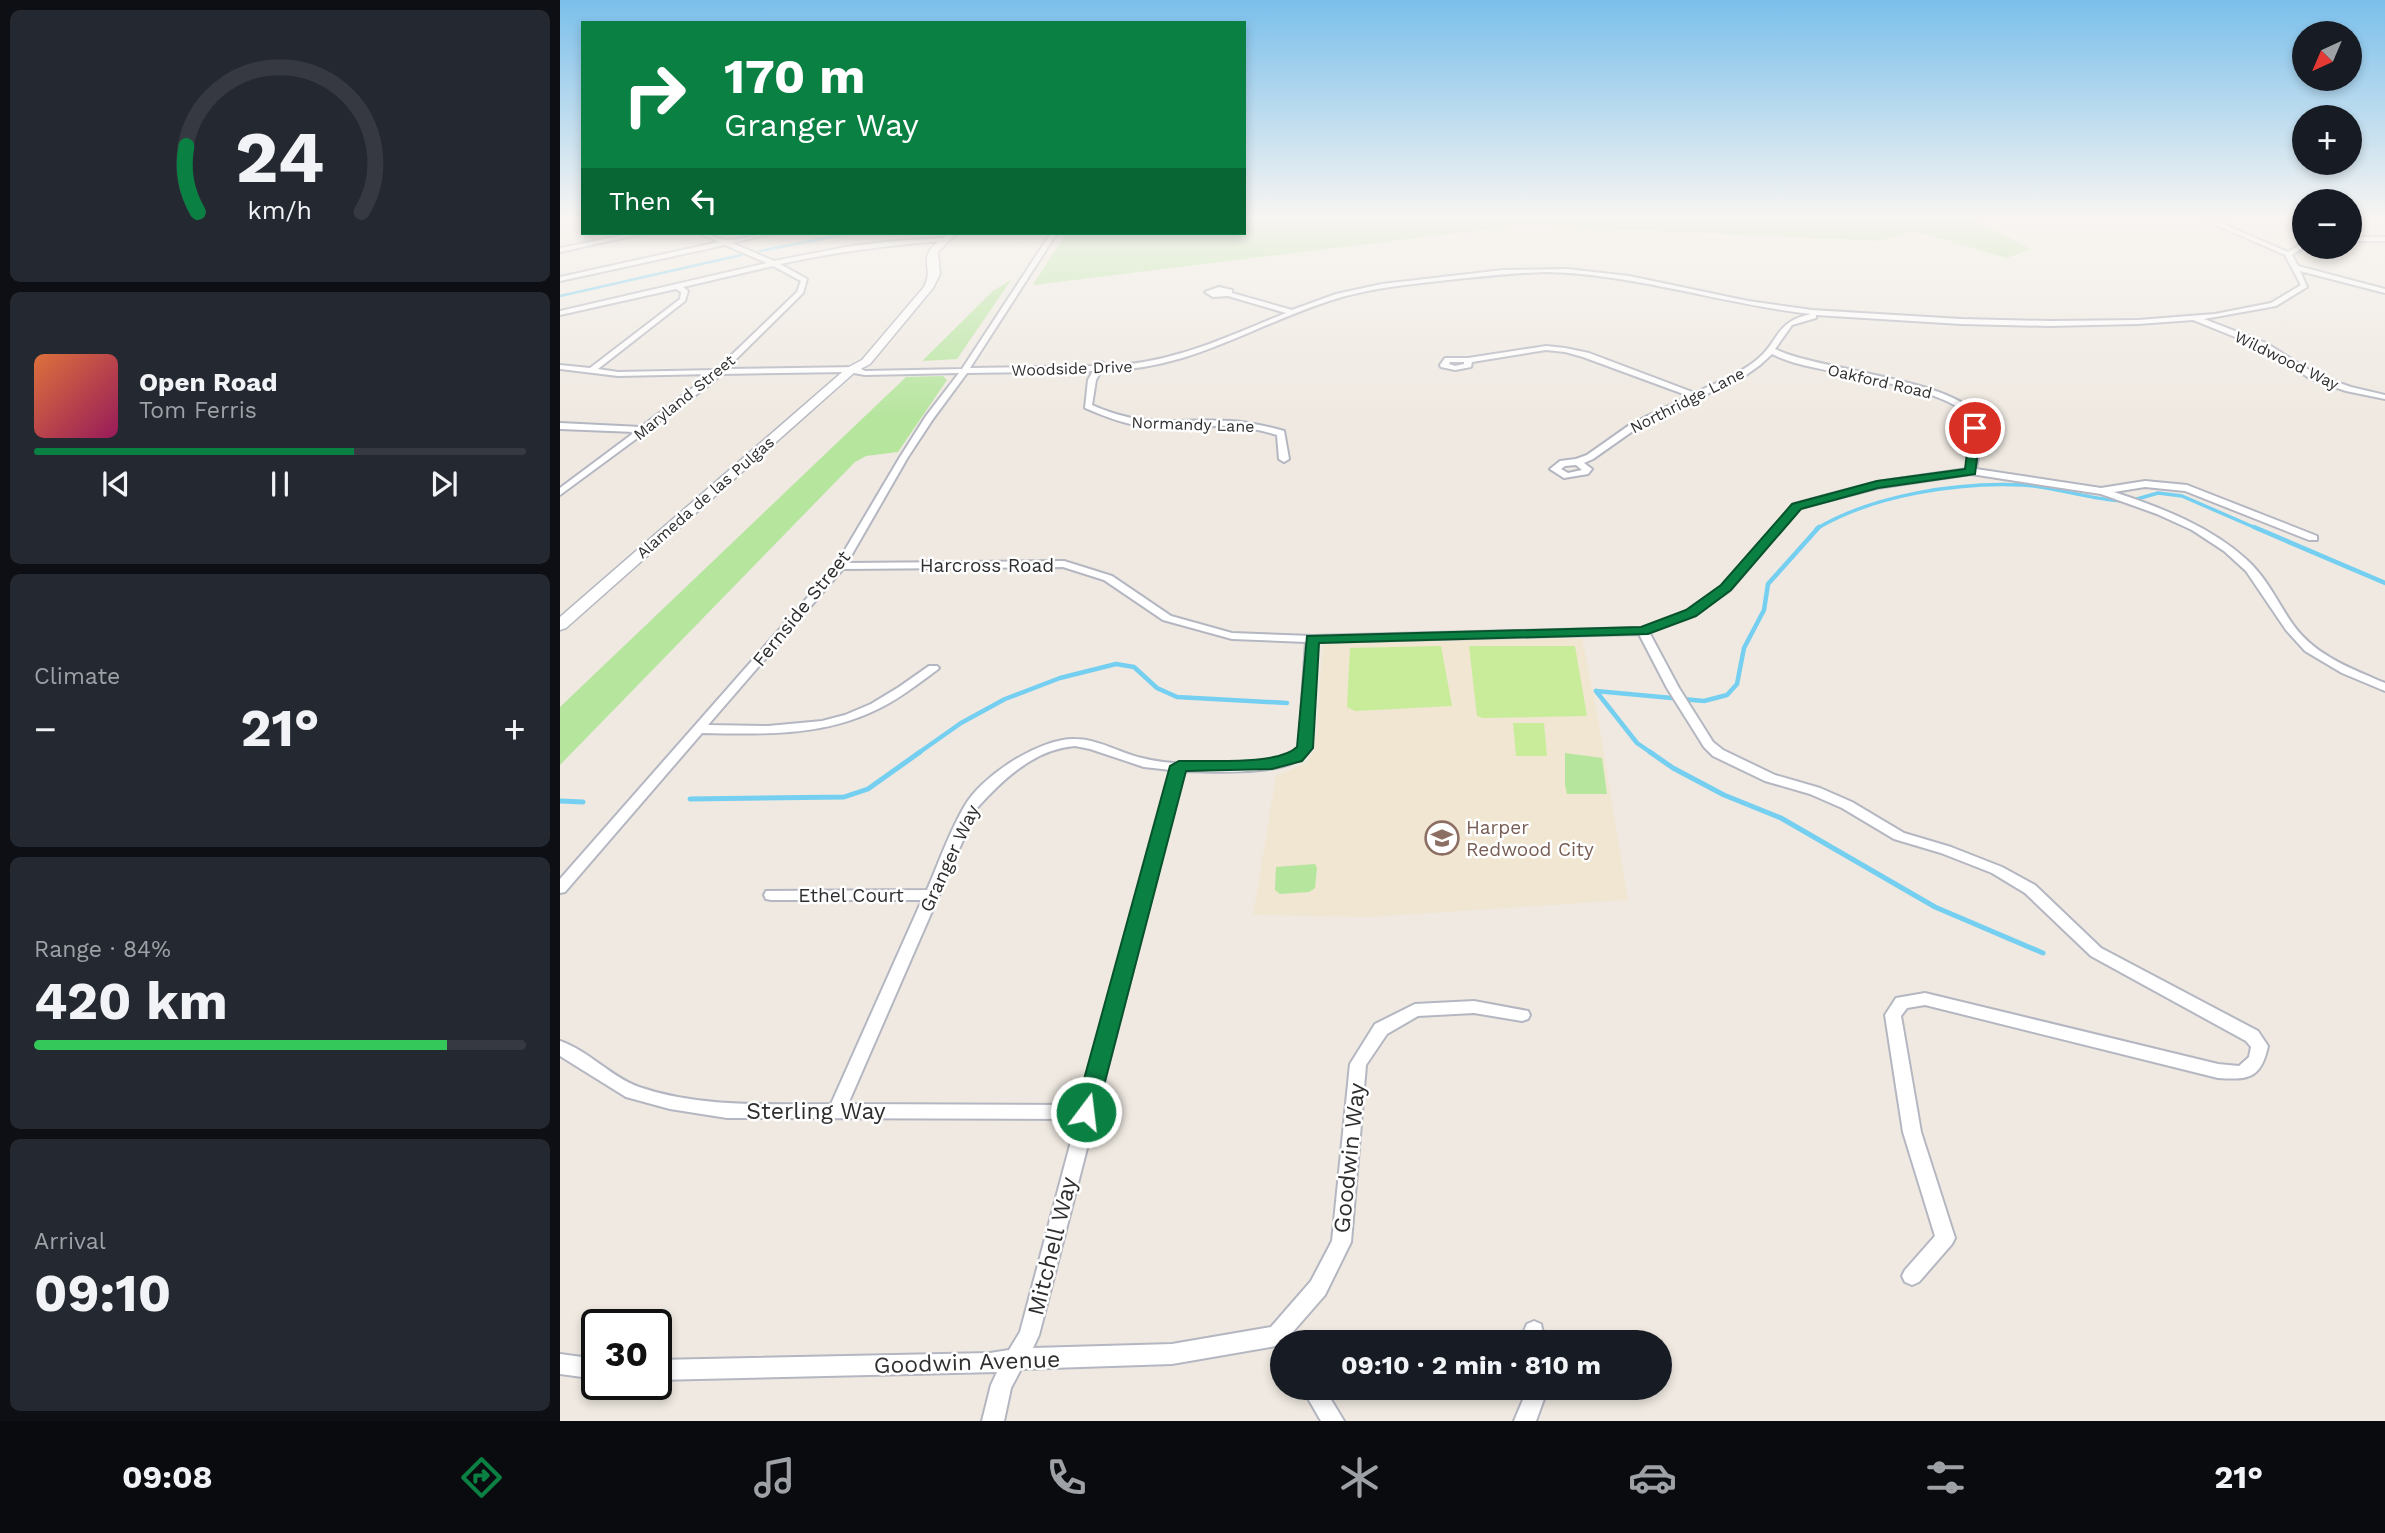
<!DOCTYPE html>
<meta charset="utf-8">
<style>
:root{--surface:#171b24;--page:#242831;--text:#f1f3f6;--muted:#9ea1a6;--line:#363941;--accent:#0b8043}
body{margin:0;font-family:"Work Sans",sans-serif;background:var(--page);color:var(--text);height:100vh;display:flex;flex-direction:column;font-size:26px;white-space:nowrap}
*{box-sizing:border-box;margin:0}
p{font-size:23px;color:var(--muted)}
.icon{flex:none;width:38px;height:38px;fill:none;stroke:currentColor;stroke-width:2;stroke-linecap:round;stroke-linejoin:round}
.map{position:relative;flex:1;overflow:hidden}
.panel{display:flex;flex-direction:column;gap:10px;padding:10px;background:#0d0f14;width:560px}
.panel>*{flex:none}
.guide{position:absolute;left:21px;top:21px;width:665px;height:214px;border-radius:0px;box-shadow:0 4px 10px #0003;background:#0b8043;color:#fff;overflow:hidden}
.needle{width:46px;rotate:224deg}
.tools{position:absolute;left:1732px;top:21px;display:grid;gap:14px}
.tools a{display:grid;place-items:center;width:70px;height:70px;border-radius:50%;background:var(--surface);box-shadow:0 4px 10px #0003;font-size:35px}
.speed{position:absolute;left:21px;top:1309px;display:flex;gap:14px;font-size:35px;font-weight:700;text-align:center}
.speed>*{display:grid;place-content:center;width:91px;height:91px;border-radius:50%;background:var(--surface);box-shadow:0 4px 10px #0003;line-height:1}
.speed .limit{border:4px solid #111;border-radius:10px;background:#fff;color:#111}
.pin{position:absolute;display:grid;place-items:center;width:60px;height:60px;color:#fff;margin:-30px;border:4px solid #fff;border-radius:50%;box-shadow:0 2px 7px #0007}
.me{position:absolute;width:77px;margin:-38px;rotate:15deg;stroke-linejoin:round;filter:drop-shadow(0 0 5px #0008)}
.turn{display:flex;align-items:center;gap:24px;height:147px;padding:0 28px;font-size:32px}
.turn .icon{width:91px;height:91px;stroke-width:2.5}
.turn b{display:block;font-size:49px;line-height:60px}
.then{display:flex;align-items:center;height:66px;padding:0 28px;background:#0003;gap:14px;font-size:26px}
.big{font-size:52px;font-weight:700;line-height:1.1}
.panel .tile{flex:1;display:flex;flex-direction:column;justify-content:center;gap:10px;min-width:0;padding:0 24px;border-radius:10px;background:var(--page)}
.panel .dial{align-items:center;gap:0}
.dial svg{height:182px;overflow:visible;fill:none;stroke:var(--line);stroke-width:7;stroke-linecap:round;text-anchor:middle}
.dial text{fill:var(--text);stroke:none}
.song{display:flex;align-items:center;gap:21px}
.cover{width:84px;height:84px;border-radius:10px;background:linear-gradient(135deg,hsl(20 70% 55%),hsl(330 70% 35%))}
.played{height:7px;border-radius:4px;background:linear-gradient(90deg,var(--accent) 65%,var(--line) 65%)}
.keys{display:flex;justify-content:space-around;direction:ltr}
.heat{display:flex;justify-content:space-between;align-items:center;font-size:38px;direction:ltr}
.charge{height:10px;border-radius:5px;background:linear-gradient(90deg,#34c759 84%,var(--line) 0)}
.trip{position:absolute;left:710px;top:1330px;width:402px;height:70px;border-radius:35px;background:var(--surface);box-shadow:0 4px 10px #0003;font-weight:700;line-height:70px;text-align:center}
.tabs{display:flex;height:112px;justify-content:space-around;align-items:center;background:#090b0e;color:var(--muted)}
.tabs .icon{width:49px;height:49px}
.tabs .active{color:var(--accent)}
.tabs b{font-size:32px;color:var(--text)}
main{display:flex;flex:1;min-height:0}
.map>svg:first-child{display:block}
.education{fill:#f0e6d1}
.green{fill:#b6e59e}
.pitch{fill:#c9ec9a}
.lines{fill:none;stroke-linecap:round;stroke-linejoin:round}
.stream-far3{stroke:#75cff0;stroke-width:2.5}
.stream-far2{stroke:#75cff0;stroke-width:3.5}
.stream-far1{stroke:#75cff0;stroke-width:4.5}
.stream{stroke:#75cff0;stroke-width:5}
.street-casing{stroke:#b4b7c1;stroke-width:4}
.secondary-casing{stroke:#b4b7c1;stroke-width:3}
.street{fill:#fff;fill-rule:evenodd}
.secondary{fill:#fff;fill-rule:evenodd}
.route{fill:#0b8043;stroke:#07532c;stroke-width:2}
.labels{text-anchor:middle;stroke-width:5;stroke-linejoin:round;paint-order:stroke}
.far-street-label{font-size:16px;fill:#2e2e2e;stroke:#fff}
.street-label{font-size:19px;fill:#2e2e2e;stroke:#fff}
.education-label{font-size:19px;fill:#785e54;stroke:#fff;text-anchor:start}
.near-street-label{font-size:23px;fill:#2e2e2e;stroke:#fff}
</style>
<main>
<section class="panel">
<div class="tile dial"><svg viewBox="0 0 100 80">
<path d="M14 69A42 42 0 1 1 86 69"/>
<path d="M14 69A42 42 0 0 1 9 40" stroke="#0b8043"/>
<text x="50" y="56" font-size="32" font-weight="700">24</text>
<text x="50" y="72" font-size="11">km/h</text>
</svg></div>
<div class="tile">
<div class="song"><i class="cover"></i><div><b>Open Road</b><p>Tom Ferris</p></div></div>
<div class="played"></div>
<div class="keys"><svg class="icon" aria-label="previous" viewBox="0 0 24 24"><path d="M18 5L8 12l10 7zM5 5v14"/></svg><svg class="icon" aria-label="pause" viewBox="0 0 24 24"><path d="M8 5v14M16 5v14"/></svg><svg class="icon" aria-label="next" viewBox="0 0 24 24"><path d="M6 5l10 7-10 7zM19 5v14"/></svg></div>
</div>
<div class="tile"><p>Climate</p>
<div class="heat"><a>−</a><b class="big">21°</b><a>+</a></div>
</div>
<div class="tile"><p>Range · 84%</p><b class="big">420 km</b><div class="charge"></div></div>
<div class="tile"><p>Arrival</p><b class="big">09:10</b></div>
</section>
<div class="map">
<svg width="1825" height="1421" viewBox="0 0 1825 1421">
<rect width="100%" height="100%" fill="#efe9e1"/>
<polygon class="education" points="1022,638 1039,723 1068,900 810,917 693,915 716,776 746,763 755,750 763,641"/>
<g class="green">
<polygon points="684,219 1413,219 1471,249 1447,258 1354,231 1319,241 963,225 473,285 506,233 684,233"/>
<polygon points="451,280 397,359 362,361 433,291"/>
<polygon points="383,376 387,380 338,452 306,456 295,462 0,765 0,707 346,377"/>
<polygon points="1005,753 1042,758 1047,794 1007,794 1005,785"/>
<polygon points="755,864 757,868 755,888 749,892 720,894 715,890 716,867"/>
</g>
<g class="pitch">
<polygon points="881,646 892,706 795,711 787,707 790,648"/>
<polygon points="909,646 1015,646 1027,716 923,718 917,716"/>
<polygon points="953,723 984,723 987,756 956,756"/>
</g>
<g class="lines">
<g class="stream-far3">
<polyline points="200,251 291,233"/>
<polyline points="0,296 181,255"/>
</g>
<g class="stream-far2">
<polyline points="1577,499 1598,493 1622,496 1698,529"/>
<path d="M 1256,529 C 1313,495 1397,482 1463,485 C 1497,487 1530,500 1564,501"/>
</g>
<g class="stream-far1">
<polyline points="1694,527 1825,583"/>
<polyline points="1036,691 1144,701 1167,695 1177,684 1184,648 1204,610 1208,584 1259,527"/>
<polyline points="1036,691 1077,743 1093,754"/>
<polyline points="357,754 401,723 445,699 500,678 556,664 574,667 597,688 617,697 727,703"/>
</g>
<g class="stream">
<polyline points="1090,752 1113,768 1164,795 1221,818 1375,907 1483,953"/>
<polyline points="130,799 284,797 308,789 360,752"/>
<polyline points="0,801 23,802"/>
</g>
<defs>
<g id="street">
<path d="M 1643,219 L 1651,219 L 1728,252 L 1745,242 L 1745,247 L 1732,255 L 1738,266 L 1825,289 L 1825,293 L 1740,271 L 1747,287 L 1716,306 L 1644,319 L 1706,343 L 1757,375 L 1791,387 L 1825,395 L 1825,399 L 1786,391 L 1751,379 L 1700,347 L 1633,320 L 1578,324 L 1490,326 L 1401,324 L 1256,315 L 1256,318 L 1232,325 L 1215,349 C 1258,370 1395,380 1417,416 C 1425,430 1418,454 1416,469 L 1541,488 L 1585,481 L 1627,485 L 1757,536 L 1757,540 L 1749,540 L 1625,491 L 1585,487 L 1554,492 C 1602,508 1650,526 1687,560 C 1708,579 1718,604 1734,626 C 1756,656 1792,669 1825,683 L 1825,691 L 1782,673 L 1745,651 L 1726,630 L 1686,571 L 1664,551 L 1632,530 L 1597,514 L 1541,494 L 1411,474 L 1317,488 L 1240,508 L 1170,590 L 1135,615 L 1089,632 L 1119,688 L 1153,742 L 1163,750 L 1215,775 L 1260,788 L 1292,802 L 1344,833 L 1391,847 L 1442,867 L 1475,885 L 1541,948 L 1698,1031 L 1708,1046 C 1701,1079 1688,1080 1658,1078 L 1365,1005 L 1347,1008 L 1341,1016 L 1361,1132 L 1395,1238 L 1392,1244 L 1359,1282 L 1352,1285 L 1345,1282 L 1342,1276 L 1345,1270 L 1375,1236 L 1343,1132 L 1325,1015 L 1336,998 L 1365,993 L 1658,1064 L 1679,1066 L 1689,1057 L 1691,1047 L 1686,1041 L 1531,956 L 1465,893 L 1432,873 L 1381,853 L 1334,839 L 1282,808 L 1250,794 L 1205,781 L 1153,756 L 1144,747 L 1107,688 L 1079,634 L 757,642 L 751,748 C 747,754 741,759 735,762 C 710,774 653,772 624,771 L 479,1335 L 473,1348 L 612,1344 L 711,1327 L 751,1281 L 772,1241 L 790,1064 L 815,1024 L 855,1004 L 914,1001 L 968,1011 L 970,1015 L 968,1019 L 962,1021 L 914,1013 L 858,1016 L 827,1034 L 806,1065 L 791,1242 L 765,1295 L 724,1342 L 716,1346 L 612,1364 L 461,1369 L 451,1388 L 444,1421 L 422,1421 L 431,1385 L 437,1372 L 96,1380 L 96,1360 L 430,1353 L 449,1350 L 460,1332 L 517,1119 L 167,1118 L 110,1109 L 66,1097 L 0,1056 L 0,1041 C 29,1051 51,1077 79,1087 C 140,1108 207,1104 271,1104 L 362,900 L 211,900 L 206,899 L 204,895 L 206,891 L 367,890 C 379,862 389,833 404,807 C 421,776 480,738 515,739 C 538,739 560,753 582,758 C 611,766 648,764 678,762 C 700,761 722,762 739,747 L 746,642 L 672,639 L 603,620 L 544,580 L 503,567 L 283,569 L 148,725 L 208,726 L 262,721 L 285,715 L 311,704 L 339,687 L 369,666 L 377,666 L 379,668 L 377,670 C 358,684 339,699 318,709 C 262,737 202,734 142,733 L 5,892 L 0,893 L 0,879 L 276,565 L 340,457 L 366,416 L 399,373 L 305,375 L 288,372 L 161,374 L 152,383 L 0,495 L 0,488 L 75,432 L 0,429 L 0,423 L 81,427 L 151,374 L 58,376 L 0,369 L 0,365 L 30,368 L 120,299 L 121,292 L 116,289 L 0,315 L 0,311 L 207,263 L 165,245 L 0,281 L 0,277 L 159,242 L 140,233 C 150,233 158,240 167,240 C 182,241 197,233 212,233 L 172,243 L 214,261 L 286,247 L 334,241 L 385,238 L 383,241 C 328,245 274,252 220,264 L 247,279 L 243,293 L 166,369 L 297,367 L 305,371 L 402,369 L 491,233 L 497,233 L 410,368 L 536,366 L 541,362 L 545,364 L 544,366 C 612,364 664,338 726,313 L 668,296 L 653,297 L 645,292 L 659,287 L 672,290 L 672,293 L 732,310 L 776,294 L 822,284 L 943,270 L 1007,269 L 1069,276 L 1188,301 L 1252,310 L 1401,319 L 1490,321 L 1578,320 L 1655,314 L 1711,303 L 1741,285 L 1725,255 ZM 213,266 L 241,281 L 237,292 L 156,370 L 58,372 L 38,369 L 125,301 L 128,291 L 123,287 ZM 986,272 C 1076,274 1162,304 1251,314 C 1213,322 1220,343 1194,362 C 1177,375 1155,383 1135,393 L 1029,353 L 1005,348 L 986,346 L 908,358 L 885,358 L 880,365 L 881,367 L 895,370 L 911,367 L 912,362 L 986,350 L 1005,352 L 1023,357 L 1129,396 L 1071,424 L 1027,455 L 1016,459 L 1000,461 L 990,469 L 1004,478 L 1028,474 L 1032,469 L 1024,463 L 1033,459 L 1077,428 L 1186,375 L 1200,365 L 1212,354 C 1218,357 1225,360 1232,362 C 1265,373 1398,388 1410,420 C 1415,435 1409,454 1407,469 L 1317,482 L 1234,504 L 1162,586 L 1127,611 L 1082,628 L 752,636 L 672,633 L 611,616 L 552,576 L 504,561 L 287,563 L 348,457 L 373,419 L 407,373 L 533,371 L 528,380 L 525,408 C 542,415 558,422 576,425 C 607,430 638,425 669,426 C 685,427 701,430 717,435 L 719,459 L 724,462 L 729,459 L 724,431 C 706,426 689,422 671,421 C 616,418 585,429 532,405 L 536,380 L 541,371 C 632,369 687,328 769,301 C 805,289 842,285 879,281 C 915,277 950,273 986,272 ZM 890,362 L 904,362 L 904,364 L 895,366 L 889,364 ZM 1016,465 L 1022,470 L 1008,473 L 1001,469 L 1005,466 ZM 515,746 L 530,749 L 584,767 L 611,770 L 521,1105 L 288,1104 L 417,808 C 443,779 475,749 515,746 Z"/>
<polygon points="74,233 85,233 0,252 0,248"/>
<rect x="1790" y="237" width="35" height="4"/>
<polygon points="974,1321 981,1324 985,1342 965,1342 964,1331 967,1324"/>
<polygon points="0,1354 37,1359 37,1379 0,1374"/>
<polygon points="742,1388 764,1388 784,1421 761,1421"/>
<polygon points="968,1388 988,1388 976,1421 954,1421"/>
</g>
<path id="secondary" d="M 388,233 L 397,233 L 378,252 L 380,274 L 373,288 L 310,364 L 295,372 L 6,628 L 0,630 L 0,617 L 287,368 L 302,360 L 364,287 C 372,270 364,267 368,254 C 371,246 382,238 388,233 Z"/>
</defs>
<use href="#street" class="street-casing"/>
<use href="#secondary" class="secondary-casing"/>
<use href="#street" class="street"/>
<use href="#secondary" class="secondary"/>
</g>
<linearGradient id="sky" x2="0" y2="1"><stop stop-color="#7abfeb"/><stop offset="0.52" stop-color="#f8f5f2"/><stop offset="1" stop-color="#f8f5f2" stop-opacity="0"/></linearGradient>
<rect width="1825" height="418" fill="url(#sky)"/>
<path class="route" d="M 1415,425 L 1421,428 L 1415,474 L 1318,488 L 1241,509 L 1171,590 L 1136,616 L 1088,634 L 759,643 L 753,748 L 742,761 L 712,769 L 626,771 L 537,1112 L 534,1119 L 526,1122 L 518,1119 L 515,1112 L 610,766 L 619,761 C 647,760 717,766 737,747 L 747,636 L 1081,627 L 1126,610 L 1161,585 L 1232,504 L 1317,481 L 1405,469 L 1410,428 Z"/>
<defs>
<symbol id="school-ring" viewBox="-11 -11 22 22"><circle r="9.5" fill="#fff" stroke="#8d6e63" stroke-width="1.5"/><path d="M0-5L7-2L0 1L-7-2ZM-4 1L0 2.5L4 1V4Q0 6-4 4Z" fill="#8d6e63"/></symbol>
</defs>
<g fill-rule="evenodd">
<use href="#school-ring" x="863" y="819" width="38" height="38"/>
</g>
<g class="labels">
<g class="far-street-label">
<text transform="translate(1727 360) rotate(26)" y="6">Wildwood Way</text>
<text transform="translate(512 368) rotate(-2)" y="6">Woodside Drive</text>
<text transform="translate(1320 381) rotate(13)" y="6">Oakford Road</text>
<text transform="translate(124 397) rotate(-39)" y="6">Maryland Street</text>
<text transform="translate(1127 400) rotate(-27)" y="6">Northridge Lane</text>
<text transform="translate(633 424) rotate(2)" y="6">Normandy Lane</text>
<text transform="translate(145 497) rotate(-41)" y="6">Alameda de las Pulgas</text>
</g>
<g class="street-label">
<text x="427" y="572">Harcross Road</text>
<text transform="translate(241 608) rotate(-51)" y="7">Fernside Street</text>
<text transform="translate(389 858) rotate(-65)" y="7">Granger Way</text>
<text x="291" y="902">Ethel Court</text>
</g>
<g class="education-label">
<text x="906" y="834">Harper<tspan x="906" dy="22">Redwood City</tspan></text>
</g>
<g class="near-street-label">
<text x="256" y="1119">Sterling Way</text>
<text transform="translate(789 1158) rotate(-84)" y="8">Goodwin Way</text>
<text transform="translate(492 1246) rotate(-76)" y="8">Mitchell Way</text>
<text transform="translate(407 1362) rotate(-2)" y="8">Goodwin Avenue</text>
</g>
</g>
</svg>
<div class="tools">
<a><svg class="needle" viewBox="-14 -14 28 28"><path d="M0-13l5 13h-10z" fill="#e53935"/><path d="M0 13l5-13h-10z" fill="#9ea1a6"/></svg></a>
<a>+</a>
<a>−</a>
</div>
<div class="speed"><div class="limit">30</div></div>
<div class="pin" style="left:1415px;top:428px;background:#d93025"><svg class="icon" aria-label="arrive" viewBox="0 0 24 24"><path d="M6 21V4h12l-3 4 3 4H6"/></svg></div>
<svg class="me" style="left:526px;top:1112px" viewBox="-20 -20 40 40"><circle r="17" fill="#0b8043" stroke="#fff" stroke-width="3"/><path d="M0-11L8 9 0 5-8 9z" fill="#fff"/></svg>
<div class="trip">09:10 · 2 min · 810 m</div>
<div class="guide">
<div class="turn"><svg class="icon" aria-label="right" viewBox="0 0 24 24"><path d="M7 20v-9h11M14 6l5 5-5 5"/></svg><div><b>170 m</b>Granger Way</div></div>
<div class="then">Then<svg class="icon" aria-label="left" viewBox="0 0 24 24"><path d="M17 20v-9H6M10 6l-5 5 5 5"/></svg></div>
</div>
</div>
</main>
<nav class="tabs">
<b>09:08</b>
<svg class="icon active" aria-label="directions" viewBox="0 0 24 24"><path d="M12 3l9 9-9 9-9-9zM9 14v-3h6M13 9l2 2-2 2"/></svg>
<svg class="icon" aria-label="music" viewBox="0 0 24 24"><path d="M9 18V5l10-2v13"/><circle cx="6" cy="18" r="3"/><circle cx="16" cy="16" r="3"/></svg>
<svg class="icon" aria-label="phone" viewBox="0 0 24 24"><path d="M5 4h4l2 5-3 2q2 4 5 5l2-3 5 2v4C11 20 4 13 5 4z"/></svg>
<svg class="icon" aria-label="climate" viewBox="0 0 24 24"><path d="M12 3v18M4 7l16 10M4 17L20 7"/></svg>
<svg class="icon" aria-label="car" viewBox="0 0 24 24"><path d="M5 17H2v-5l4-1 3-4h7l3 4 3 1v5h-3M9 17h6M6 11h13"/><circle cx="7" cy="17" r="2"/><circle cx="17" cy="17" r="2"/></svg>
<svg class="icon" aria-label="filters" viewBox="0 0 24 24"><path d="M4 7h16M4 17h16"/><circle cx="9" cy="7" r="2"/><circle cx="15" cy="17" r="2"/></svg>
<b>21°</b>
</nav>
